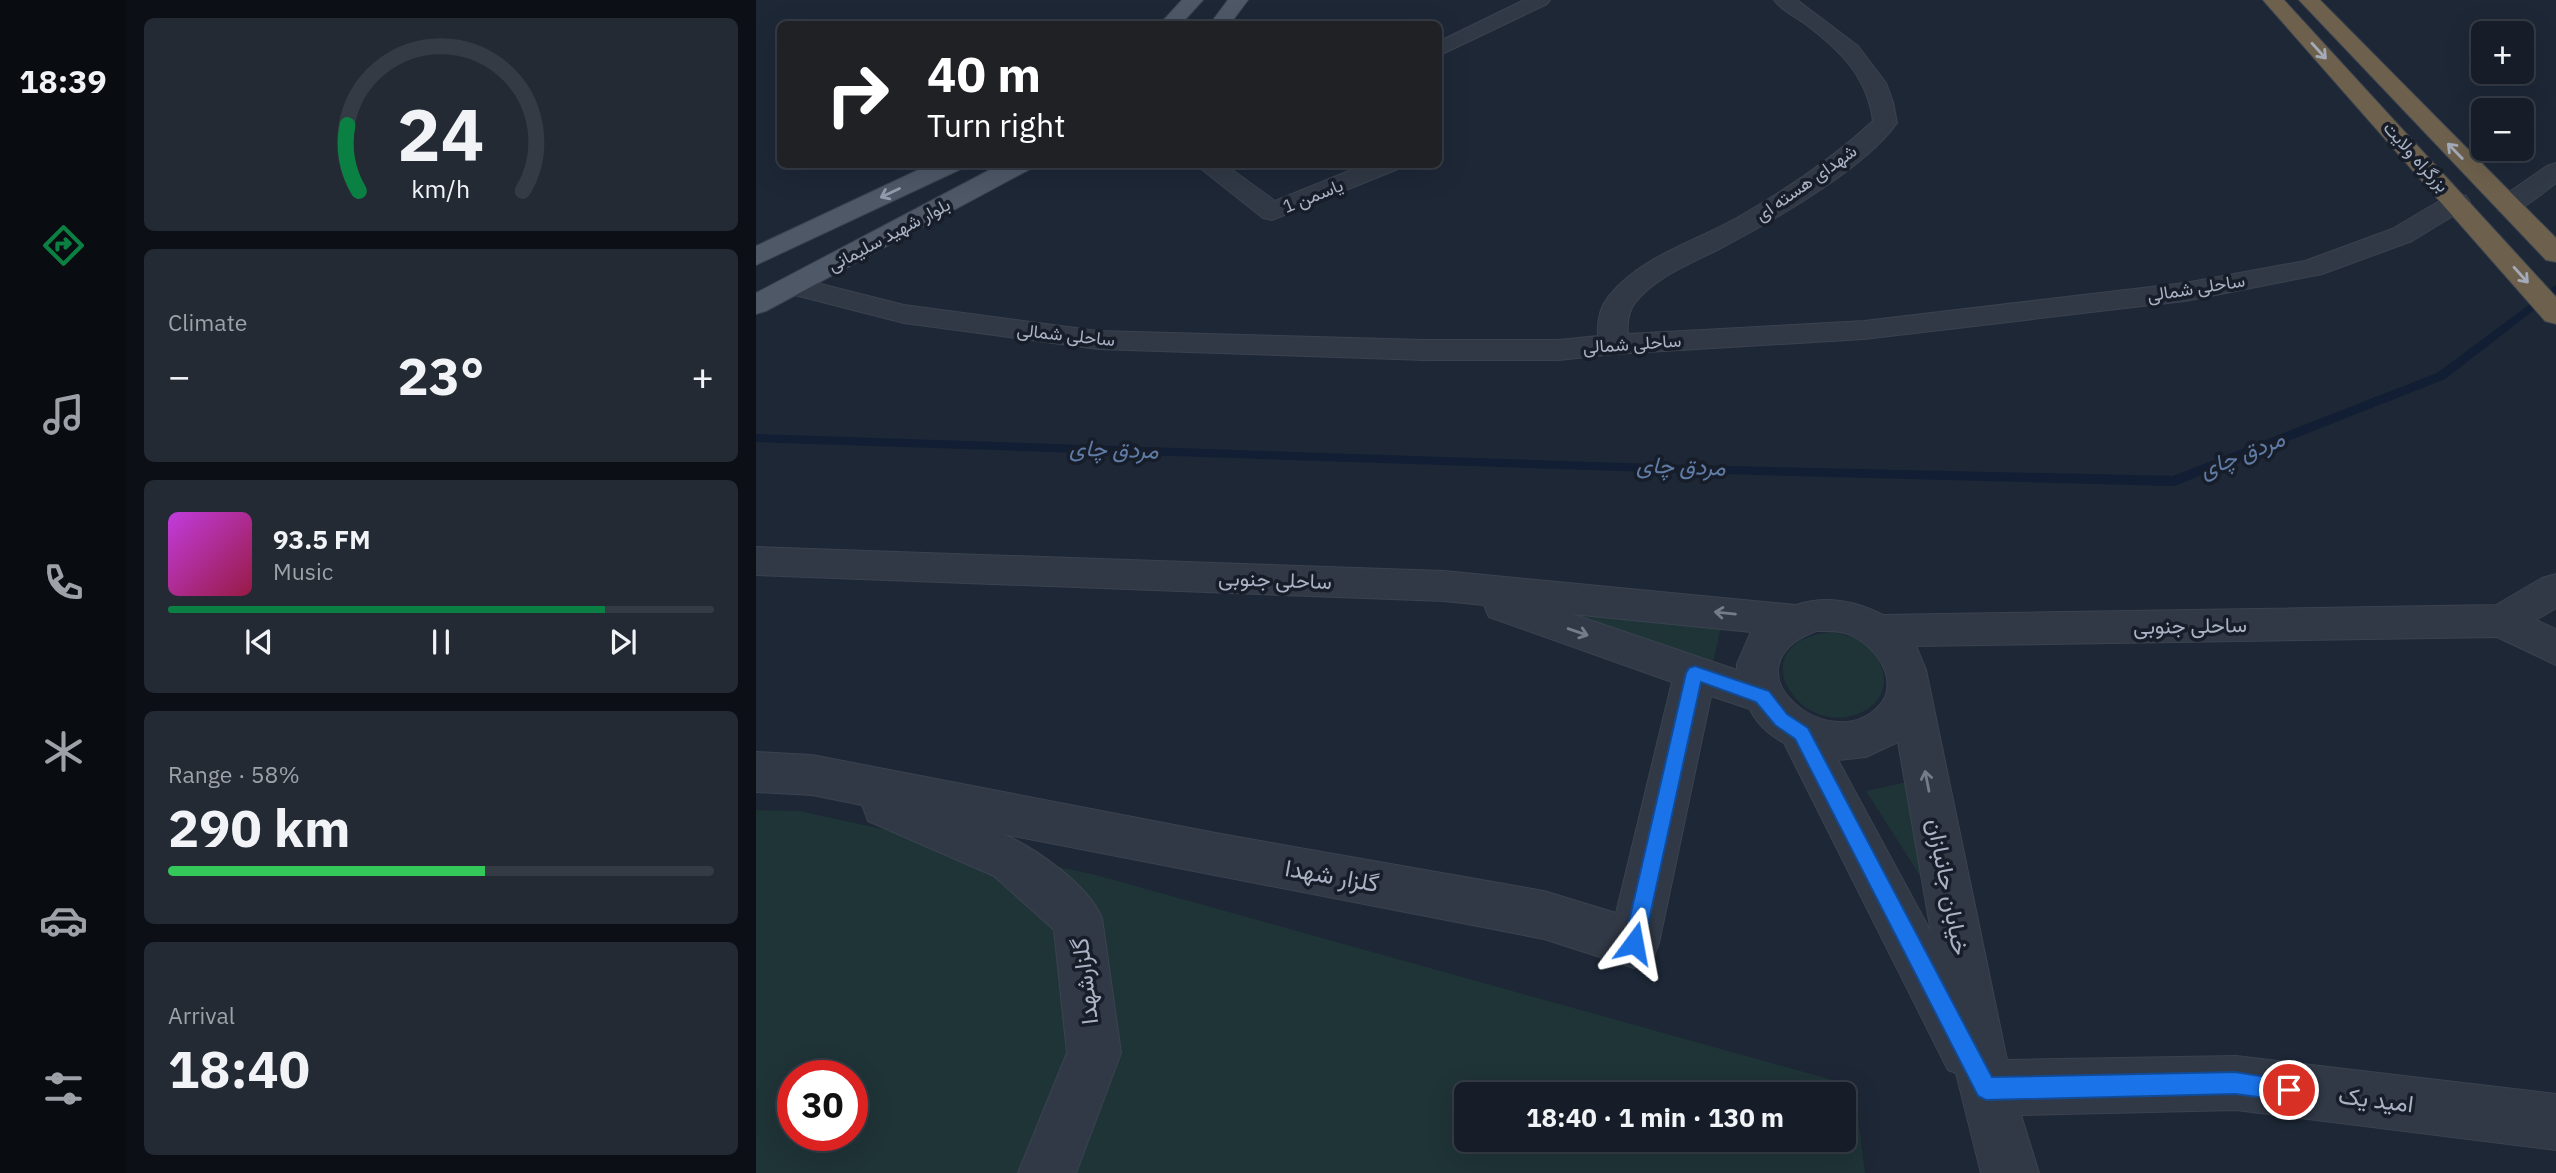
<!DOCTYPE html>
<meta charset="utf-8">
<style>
:root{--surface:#161d28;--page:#232a34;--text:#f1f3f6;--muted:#9ea2a8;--line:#353b45;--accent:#0b8043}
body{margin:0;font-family:"IBM Plex Sans",Vazirmatn,sans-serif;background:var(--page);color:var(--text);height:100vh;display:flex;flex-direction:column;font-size:26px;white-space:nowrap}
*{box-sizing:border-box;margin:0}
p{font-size:23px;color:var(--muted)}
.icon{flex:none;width:38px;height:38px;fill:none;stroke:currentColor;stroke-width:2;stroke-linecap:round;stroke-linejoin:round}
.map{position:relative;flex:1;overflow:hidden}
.side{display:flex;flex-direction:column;gap:18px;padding:18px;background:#0c1016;width:630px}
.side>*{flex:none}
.guide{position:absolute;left:21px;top:21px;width:665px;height:147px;border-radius:10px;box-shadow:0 7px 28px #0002,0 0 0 2px var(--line);background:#202124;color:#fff;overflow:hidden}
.controls{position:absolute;left:1715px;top:21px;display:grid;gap:14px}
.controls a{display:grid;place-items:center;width:63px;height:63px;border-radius:10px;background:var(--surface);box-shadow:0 7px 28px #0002,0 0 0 2px var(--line);font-size:35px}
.speed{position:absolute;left:21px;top:1060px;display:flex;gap:14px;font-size:35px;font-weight:700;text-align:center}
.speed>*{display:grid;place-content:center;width:91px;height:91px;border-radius:50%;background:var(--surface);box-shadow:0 7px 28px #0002,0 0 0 2px var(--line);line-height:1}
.speed .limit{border:10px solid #d22;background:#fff;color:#111}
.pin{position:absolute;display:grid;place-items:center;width:60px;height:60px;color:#fff;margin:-30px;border:4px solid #fff;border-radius:50%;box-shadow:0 2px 7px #0007}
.me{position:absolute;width:77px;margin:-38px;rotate:13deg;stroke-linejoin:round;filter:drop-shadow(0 0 5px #0008)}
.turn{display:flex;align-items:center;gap:24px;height:147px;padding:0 35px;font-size:32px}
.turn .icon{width:91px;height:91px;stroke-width:2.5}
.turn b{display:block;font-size:49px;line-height:60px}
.big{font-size:52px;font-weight:700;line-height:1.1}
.side .card{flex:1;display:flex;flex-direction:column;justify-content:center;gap:10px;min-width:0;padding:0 24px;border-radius:10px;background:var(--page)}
.side .dial{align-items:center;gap:0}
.dial svg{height:182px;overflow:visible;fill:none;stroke:var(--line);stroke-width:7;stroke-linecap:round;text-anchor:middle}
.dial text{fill:var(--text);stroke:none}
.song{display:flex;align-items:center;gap:21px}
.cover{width:84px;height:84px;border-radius:10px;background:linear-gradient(135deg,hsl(290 70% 55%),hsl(340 70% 35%))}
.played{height:7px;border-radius:4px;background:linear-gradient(90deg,var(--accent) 80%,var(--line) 80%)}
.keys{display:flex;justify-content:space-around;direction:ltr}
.heat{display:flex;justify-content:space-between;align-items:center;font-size:38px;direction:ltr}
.charge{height:10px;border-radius:5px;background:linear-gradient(90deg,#34c759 58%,var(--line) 0)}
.trip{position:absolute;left:698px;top:1082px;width:402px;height:70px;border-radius:10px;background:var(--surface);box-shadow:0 7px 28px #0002,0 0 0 2px var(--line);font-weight:700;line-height:70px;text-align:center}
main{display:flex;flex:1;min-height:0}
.dock{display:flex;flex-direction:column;width:126px;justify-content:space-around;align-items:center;background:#090c10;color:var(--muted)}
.dock .icon{width:49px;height:49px}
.dock .on{color:var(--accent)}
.dock b{font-size:32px;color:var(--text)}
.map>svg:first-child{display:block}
.green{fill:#1f3437;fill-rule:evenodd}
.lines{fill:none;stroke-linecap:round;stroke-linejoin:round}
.stream{fill:#111e33;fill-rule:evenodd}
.minor-casing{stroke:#3a4250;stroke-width:2}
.major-casing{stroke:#3a4250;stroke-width:2}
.highway-casing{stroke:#3b4350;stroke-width:2}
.minor{fill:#313946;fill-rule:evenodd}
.major{fill:#4e5867;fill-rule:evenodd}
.highway{fill:#6d614d;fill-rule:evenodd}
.oneway{stroke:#a4abb8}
.oneway2{stroke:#939cad}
.oneway3{stroke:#747c8b}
.route{fill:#1a73e8;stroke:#114b97;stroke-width:2}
.labels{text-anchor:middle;stroke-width:7;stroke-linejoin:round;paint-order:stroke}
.far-street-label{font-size:18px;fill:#aab3c4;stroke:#171e2a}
.street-label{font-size:21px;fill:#aab3c4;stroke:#171e2a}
.water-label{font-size:23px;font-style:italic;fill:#607ca6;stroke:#171e2a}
.near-street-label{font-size:24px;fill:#aab3c4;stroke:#171e2a}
</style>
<main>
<nav class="dock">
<b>18:39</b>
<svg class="icon on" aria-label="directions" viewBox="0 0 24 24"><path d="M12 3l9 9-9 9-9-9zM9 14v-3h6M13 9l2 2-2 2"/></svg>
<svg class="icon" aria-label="music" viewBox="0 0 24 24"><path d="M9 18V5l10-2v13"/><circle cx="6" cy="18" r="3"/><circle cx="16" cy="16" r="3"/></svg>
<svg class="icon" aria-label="phone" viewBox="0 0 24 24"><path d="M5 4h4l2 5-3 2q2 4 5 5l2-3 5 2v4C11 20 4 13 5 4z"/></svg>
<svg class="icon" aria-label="climate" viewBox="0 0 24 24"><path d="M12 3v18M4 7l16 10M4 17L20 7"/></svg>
<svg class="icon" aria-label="car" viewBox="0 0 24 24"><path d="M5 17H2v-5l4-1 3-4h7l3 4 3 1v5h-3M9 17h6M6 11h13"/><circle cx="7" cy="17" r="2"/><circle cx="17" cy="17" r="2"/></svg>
<svg class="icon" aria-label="filters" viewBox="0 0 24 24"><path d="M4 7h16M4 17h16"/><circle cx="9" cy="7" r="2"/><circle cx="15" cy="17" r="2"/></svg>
</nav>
<section class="side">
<div class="card dial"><svg viewBox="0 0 100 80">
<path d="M14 69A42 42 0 1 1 86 69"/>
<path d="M14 69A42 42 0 0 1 9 40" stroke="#0b8043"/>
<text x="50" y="56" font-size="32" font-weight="700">24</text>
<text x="50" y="72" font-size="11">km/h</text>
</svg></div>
<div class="card"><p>Climate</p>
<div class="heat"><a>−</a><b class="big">23°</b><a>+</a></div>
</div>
<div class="card">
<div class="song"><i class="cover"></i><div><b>93.5 FM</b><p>Music</p></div></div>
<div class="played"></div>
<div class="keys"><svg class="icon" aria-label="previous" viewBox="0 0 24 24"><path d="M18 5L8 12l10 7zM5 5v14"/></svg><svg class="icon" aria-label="pause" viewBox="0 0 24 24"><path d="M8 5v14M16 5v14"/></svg><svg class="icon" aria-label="next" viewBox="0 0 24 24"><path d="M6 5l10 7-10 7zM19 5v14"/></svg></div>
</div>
<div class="card"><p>Range · 58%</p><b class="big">290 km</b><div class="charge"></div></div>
<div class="card"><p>Arrival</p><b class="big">18:40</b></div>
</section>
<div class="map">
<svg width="1800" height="1173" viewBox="0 0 1800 1173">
<rect width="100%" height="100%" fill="#1d2736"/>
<g class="green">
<polygon points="802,609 966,623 956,666"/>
<path d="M 1074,632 C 1084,634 1095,635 1104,641 C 1130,657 1139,693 1110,710 C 1048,746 978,644 1074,632 Z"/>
<polygon points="1161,780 1228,976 1110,791"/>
<path d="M 0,810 L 43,811 L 340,875 L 1098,1086 L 1109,1173 L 0,1173 ZM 37,1076 L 96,1076 L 96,1136 L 37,1136 ZM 710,1094 L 1088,1094 L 1088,1139 L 710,1139 Z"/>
</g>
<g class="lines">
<polygon class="stream" points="1800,285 1800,293 1689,379 1418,486 926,473 0,442 0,434 926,465 1417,476 1681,373"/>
<defs>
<g id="minor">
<polygon points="768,0 794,0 791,4 682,56 682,42"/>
<path d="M 1018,0 L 1041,0 L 1102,46 L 1130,83 L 1137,102 L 1141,123 C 1109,169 1013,223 963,249 C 934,264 899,277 879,303 C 872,312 871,323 872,334 L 1108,321 L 1429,283 L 1549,261 L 1636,229 L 1692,196 L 1701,194 L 1710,196 L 1714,202 L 1710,208 L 1656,241 L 1566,274 L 1429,301 L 1108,339 L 858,354 L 803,360 L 669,360 L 342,349 L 148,323 L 27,292 L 23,286 L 27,280 L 37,277 L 148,305 L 342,331 L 669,340 L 803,340 L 842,336 C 841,322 844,307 853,296 C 886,255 942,241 986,215 C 1033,188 1077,158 1117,121 C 1111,76 1084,50 1048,23 C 1038,16 1025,10 1018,0 Z"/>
<path d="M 1800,163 L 1800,183 C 1783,195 1764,216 1743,211 L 1739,205 L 1743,199 L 1791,166 Z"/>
<polygon points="439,164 468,164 519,201 610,164 645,164 642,169 516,220 507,218"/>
<path d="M 0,547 L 688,571 L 1040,605 C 1070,595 1100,601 1127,615 L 1740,605 L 1786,578 L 1800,574 L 1800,608 L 1780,620 L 1800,629 L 1800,665 L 1741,637 L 1160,646 L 1170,670 L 1251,1060 L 1480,1056 L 1800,1094 L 1800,1150 L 1480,1110 L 1265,1115 L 1283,1173 L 1225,1173 L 1200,1073 L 1192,1070 L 1028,743 C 1014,735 1001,725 994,709 L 955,696 L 903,943 L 896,961 L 878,968 L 788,939 L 247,834 C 280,848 332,885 346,918 L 365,1053 L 320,1173 L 262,1173 L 311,1053 L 298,930 L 238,876 L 112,821 L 106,805 L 56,795 L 0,792 L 0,752 L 56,755 L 465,834 L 788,891 L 860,913 L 916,682 L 733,617 L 728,605 L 688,601 L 0,575 ZM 816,614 L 995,632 L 981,664 L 981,670 ZM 1060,631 C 1070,631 1082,630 1092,634 C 1118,643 1146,681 1123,706 C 1074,759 964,668 1060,631 ZM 1142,742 L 1175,932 L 1082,760 L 1110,757 Z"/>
</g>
<g id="major">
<polygon points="426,0 447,0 425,24 404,24"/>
<polygon points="472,0 492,0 474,24 454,24"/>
<polygon points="175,164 208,164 205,169 0,265 0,246"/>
<polygon points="245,164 277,164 274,169 10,311 0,314 0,293"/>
</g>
<g id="highway">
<polygon points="1507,0 1528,0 1800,297 1800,324 1789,321"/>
<polygon points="1543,0 1564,0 1800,238 1800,262 1790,260"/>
</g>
</defs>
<use href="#minor" class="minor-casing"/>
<use href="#major" class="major-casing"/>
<use href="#highway" class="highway-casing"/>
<use href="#minor" class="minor"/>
<use href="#major" class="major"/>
<use href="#highway" class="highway"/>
</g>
<defs><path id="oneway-shaft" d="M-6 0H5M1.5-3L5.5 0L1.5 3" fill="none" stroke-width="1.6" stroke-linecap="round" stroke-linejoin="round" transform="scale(1.75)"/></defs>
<g class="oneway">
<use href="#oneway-shaft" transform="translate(1563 51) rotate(48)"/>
<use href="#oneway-shaft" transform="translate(1699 151) rotate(-134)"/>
<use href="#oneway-shaft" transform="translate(1765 275) rotate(48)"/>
</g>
<use class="oneway2" href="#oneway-shaft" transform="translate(134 193) rotate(155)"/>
<g class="oneway3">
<use href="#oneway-shaft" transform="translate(969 613) rotate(-174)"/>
<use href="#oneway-shaft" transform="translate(822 632) rotate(19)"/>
<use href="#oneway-shaft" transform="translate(1171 781) rotate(-101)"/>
</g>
<polygon class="route" points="939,666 1013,691 1031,714 1052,728 1236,1077 1479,1072 1541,1082 1544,1090 1541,1098 1533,1101 1479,1094 1230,1100 1222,1096 1039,739 1019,725 1000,702 945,682 888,943 885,950 878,953 871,950 868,943 930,673 933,668"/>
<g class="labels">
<g class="far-street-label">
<text transform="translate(1660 157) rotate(48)" y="6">بزرگراه ولایت</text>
<text transform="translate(1050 183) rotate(-35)" y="6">شهدای هسته ای</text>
<text transform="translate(557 196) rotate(-22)" y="6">یاسمن 1</text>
<text transform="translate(133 235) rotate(-28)" y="6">بلوار شهید سلیمانی</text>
<text transform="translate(1440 288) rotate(-9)" y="6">ساحلی شمالی</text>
<text transform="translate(310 335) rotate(6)" y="6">ساحلی شمالی</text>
<text transform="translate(876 344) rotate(-4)" y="6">ساحلی شمالی</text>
</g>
<g class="street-label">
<text transform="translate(519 580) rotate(2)" y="7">ساحلی جنوبی</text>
<text transform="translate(1434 626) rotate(-1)" y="7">ساحلی جنوبی</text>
</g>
<g class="water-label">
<text transform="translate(358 449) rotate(2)" y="8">مردق چای</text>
<text transform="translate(1486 454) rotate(-22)" y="8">مردق چای</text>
<text transform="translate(925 466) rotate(2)" y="8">مردق چای</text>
</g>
<g class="near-street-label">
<text transform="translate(576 876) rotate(10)" y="8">گلزار شهدا</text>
<text transform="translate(1192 887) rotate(79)" y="8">خیابان جانبازان</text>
<text transform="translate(329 981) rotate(-97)" y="8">گلزارشهدا</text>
<text transform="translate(1620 1100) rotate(7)" y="8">امید یک</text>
</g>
</g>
</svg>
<div class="controls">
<a>+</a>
<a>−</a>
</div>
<div class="speed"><div class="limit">30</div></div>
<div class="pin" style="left:1533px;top:1090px;background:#d93025"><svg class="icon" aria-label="arrive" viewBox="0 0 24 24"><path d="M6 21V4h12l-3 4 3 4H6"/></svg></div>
<svg class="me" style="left:878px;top:943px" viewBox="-20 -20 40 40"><path d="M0-17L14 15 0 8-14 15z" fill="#1a73e8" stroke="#fff" stroke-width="4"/></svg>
<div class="trip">18:40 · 1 min · 130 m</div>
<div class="guide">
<div class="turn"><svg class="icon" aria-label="right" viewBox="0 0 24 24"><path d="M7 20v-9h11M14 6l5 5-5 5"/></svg><div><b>40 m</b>Turn right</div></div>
</div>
</div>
</main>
